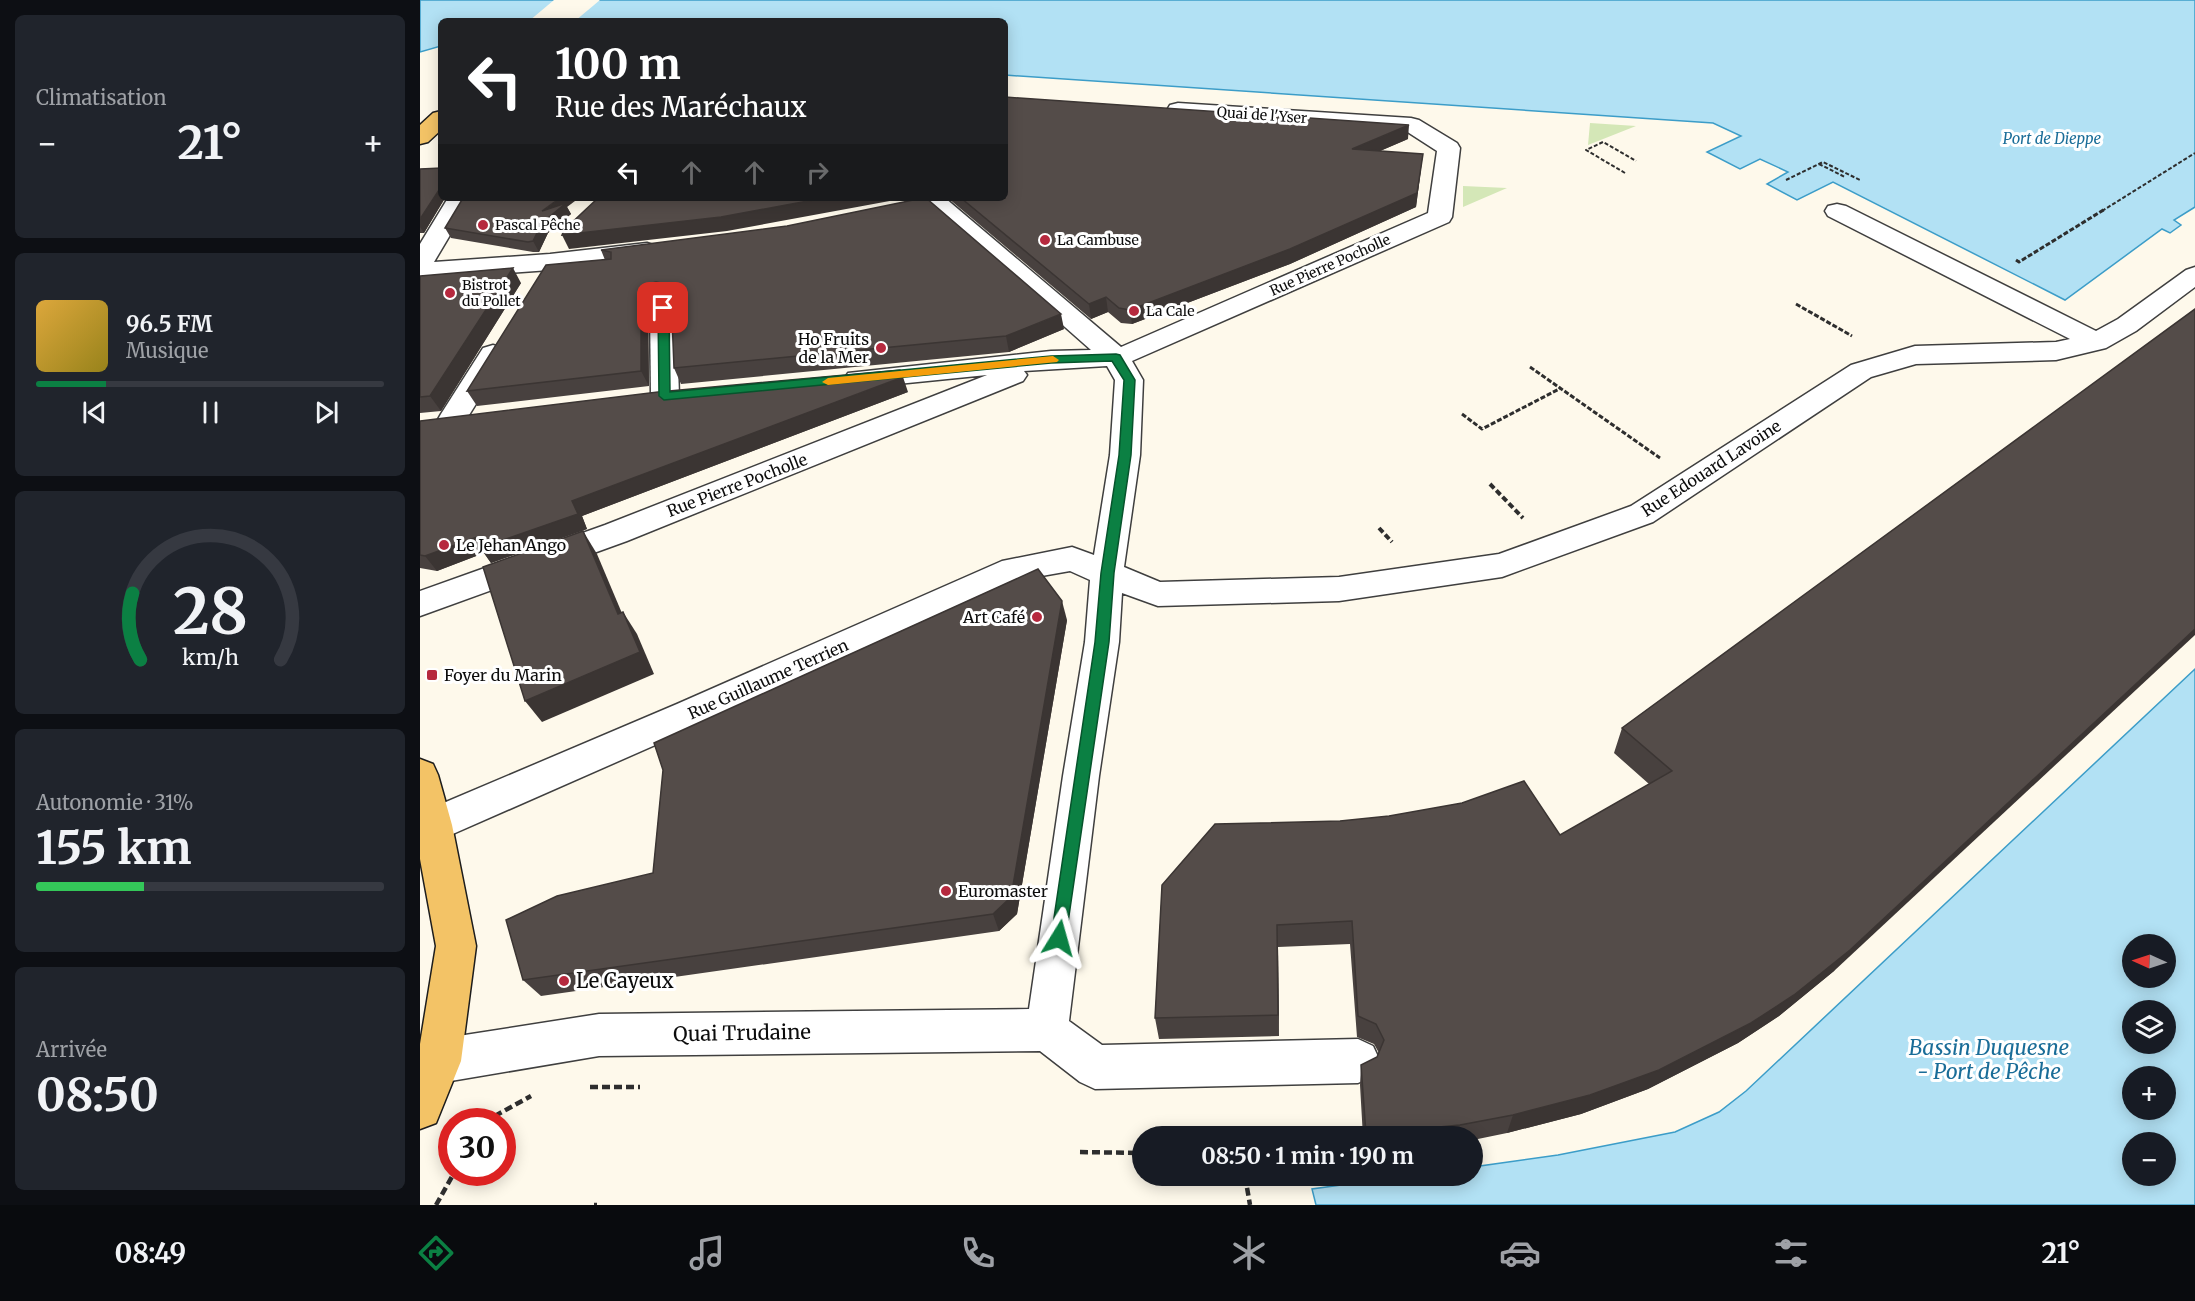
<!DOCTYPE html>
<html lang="fr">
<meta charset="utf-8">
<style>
:root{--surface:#171b24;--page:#20242c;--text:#f1f3f6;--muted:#9ea1a6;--line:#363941;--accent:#0b8043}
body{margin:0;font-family:Merriweather,serif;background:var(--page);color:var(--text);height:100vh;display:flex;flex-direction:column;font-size:22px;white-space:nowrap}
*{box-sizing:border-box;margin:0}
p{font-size:20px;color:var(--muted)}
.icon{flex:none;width:33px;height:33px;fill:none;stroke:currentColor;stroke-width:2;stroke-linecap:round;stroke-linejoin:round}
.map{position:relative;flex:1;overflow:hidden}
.panel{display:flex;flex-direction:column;gap:15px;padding:15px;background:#0d0f14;width:420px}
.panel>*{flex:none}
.top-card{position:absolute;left:18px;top:18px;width:570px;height:183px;border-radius:9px;box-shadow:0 3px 15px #0003;background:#202124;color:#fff;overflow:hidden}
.needle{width:39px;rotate:273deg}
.controls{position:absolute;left:1702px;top:934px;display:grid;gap:12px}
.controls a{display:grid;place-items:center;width:54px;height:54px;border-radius:50%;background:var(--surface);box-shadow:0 3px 15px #0003;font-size:30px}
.speed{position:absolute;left:18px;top:1108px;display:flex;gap:12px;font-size:30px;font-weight:700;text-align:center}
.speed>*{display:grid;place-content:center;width:78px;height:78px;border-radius:50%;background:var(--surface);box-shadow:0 3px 15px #0003;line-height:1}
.speed .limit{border:9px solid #d22;background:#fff;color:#111}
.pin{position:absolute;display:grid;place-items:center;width:51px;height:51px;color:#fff;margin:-26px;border-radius:12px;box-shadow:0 3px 9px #0006}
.me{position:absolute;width:66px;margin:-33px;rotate:8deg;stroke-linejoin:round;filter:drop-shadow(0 0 4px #0008)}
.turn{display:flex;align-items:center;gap:21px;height:126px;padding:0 18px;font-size:27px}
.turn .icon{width:78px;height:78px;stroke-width:2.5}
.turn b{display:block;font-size:42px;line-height:51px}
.lanes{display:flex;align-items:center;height:57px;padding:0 18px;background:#0003;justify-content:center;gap:30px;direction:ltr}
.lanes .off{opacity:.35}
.big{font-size:45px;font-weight:700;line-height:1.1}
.panel .tile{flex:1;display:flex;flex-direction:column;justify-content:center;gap:9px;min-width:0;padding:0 21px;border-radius:9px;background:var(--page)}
.panel .dial{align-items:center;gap:0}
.dial svg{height:156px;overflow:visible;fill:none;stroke:var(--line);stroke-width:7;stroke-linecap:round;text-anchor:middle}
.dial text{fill:var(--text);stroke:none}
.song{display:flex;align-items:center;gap:18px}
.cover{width:72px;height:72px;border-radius:9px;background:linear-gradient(135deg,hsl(40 70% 55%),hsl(50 70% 35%))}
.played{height:6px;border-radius:3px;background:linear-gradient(90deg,var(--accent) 20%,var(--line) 20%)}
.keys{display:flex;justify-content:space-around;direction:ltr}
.heat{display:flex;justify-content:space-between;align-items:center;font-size:33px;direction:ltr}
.charge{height:9px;border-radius:4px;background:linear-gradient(90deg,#34c759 31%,var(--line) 0)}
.trip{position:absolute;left:712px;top:1126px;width:351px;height:60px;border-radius:30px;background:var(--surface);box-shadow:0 3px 15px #0003;font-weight:700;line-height:60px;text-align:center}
.menu{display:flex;height:96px;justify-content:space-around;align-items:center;background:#090b0e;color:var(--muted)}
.menu .icon{width:42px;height:42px}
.menu .selected{color:var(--accent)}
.menu b{font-size:27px;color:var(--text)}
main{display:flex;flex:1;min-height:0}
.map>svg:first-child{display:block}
.green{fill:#d4e7b7}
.water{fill:#b2e1f4;stroke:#3c9dc8;stroke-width:1.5;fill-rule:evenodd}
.pier{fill:#fef9eb}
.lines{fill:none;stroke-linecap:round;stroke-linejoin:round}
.minor-casing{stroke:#3f3f3f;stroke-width:3}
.major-casing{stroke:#1d1d1d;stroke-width:3}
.path-far3{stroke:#2e2e2e;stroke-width:2;stroke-dasharray:4 2;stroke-linecap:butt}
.path-far2{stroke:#2e2e2e;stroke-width:3;stroke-dasharray:5 2;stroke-linecap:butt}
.path-far1{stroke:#2e2e2e;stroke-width:4;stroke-dasharray:6 3;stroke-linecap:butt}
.path{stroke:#2e2e2e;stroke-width:4.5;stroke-dasharray:8 4;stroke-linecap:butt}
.minor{fill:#fff;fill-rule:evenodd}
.major{fill:#f3c366;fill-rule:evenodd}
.wall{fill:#48413f}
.shaded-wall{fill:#3b3533}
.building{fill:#544c49;stroke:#3b3533;stroke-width:1.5}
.route{fill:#0b8043;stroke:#07532c;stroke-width:1.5}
.slow{fill:#f59e0b}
.poi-dot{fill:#b6293e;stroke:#fff;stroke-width:2}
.labels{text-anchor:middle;stroke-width:6;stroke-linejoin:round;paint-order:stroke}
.far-street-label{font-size:14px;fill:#0c0c0c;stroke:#fff}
.far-poi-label{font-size:14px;fill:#0c0c0c;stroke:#fff;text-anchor:start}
.far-water-label{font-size:15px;font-style:italic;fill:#1a6d98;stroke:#fff}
.poi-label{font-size:16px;fill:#0c0c0c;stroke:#fff;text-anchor:start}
.street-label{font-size:16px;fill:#0c0c0c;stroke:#fff}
.near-poi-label{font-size:20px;fill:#0c0c0c;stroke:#fff;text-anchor:start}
.near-street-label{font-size:20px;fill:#0c0c0c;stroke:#fff}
.near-water-label{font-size:21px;font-style:italic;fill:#1a6d98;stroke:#fff}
</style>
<main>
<section class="panel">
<div class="tile"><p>Climatisation</p>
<div class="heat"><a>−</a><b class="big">21°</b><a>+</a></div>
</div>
<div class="tile">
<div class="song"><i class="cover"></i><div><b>96.5 FM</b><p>Musique</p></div></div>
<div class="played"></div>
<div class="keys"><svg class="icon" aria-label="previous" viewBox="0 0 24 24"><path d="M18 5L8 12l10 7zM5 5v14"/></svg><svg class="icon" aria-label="pause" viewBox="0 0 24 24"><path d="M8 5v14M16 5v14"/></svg><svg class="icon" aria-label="next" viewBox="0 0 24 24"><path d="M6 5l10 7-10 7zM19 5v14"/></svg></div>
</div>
<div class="tile dial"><svg viewBox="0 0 100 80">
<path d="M14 69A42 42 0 1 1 86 69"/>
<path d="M14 69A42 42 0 0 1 10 35" stroke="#0b8043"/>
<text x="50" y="56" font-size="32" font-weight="700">28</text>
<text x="50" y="72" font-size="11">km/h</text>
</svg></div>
<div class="tile"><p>Autonomie · 31%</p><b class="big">155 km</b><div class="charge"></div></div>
<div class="tile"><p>Arrivée</p><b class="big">08:50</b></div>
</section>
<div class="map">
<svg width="1775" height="1205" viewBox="0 0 1775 1205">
<rect width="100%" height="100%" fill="#fef9eb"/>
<g class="green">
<polygon points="1170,123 1216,126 1168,145"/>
<polygon points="1043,186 1087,188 1043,207"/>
</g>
<g class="water">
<polygon points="0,0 1775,0 1775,207 1754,220 1761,225 1750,233 1742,229 1645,300 1413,182 1377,200 1347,184 1368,172 1340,159 1320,169 1287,152 1321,136 1293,123 585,75 585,21 21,21 21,46 0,52"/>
<path d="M 1775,669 L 1775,1205 L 896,1205 L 892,1189 L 987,1176 L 1053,1176 L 1053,1167 L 1138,1155 L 1255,1132 L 1299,1112 L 1326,1091 ZM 1713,945 L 1746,945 L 1746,978 L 1713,978 ZM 1713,1011 L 1746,1011 L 1746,1044 L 1713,1044 ZM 1713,1077 L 1746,1077 L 1746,1110 L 1713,1110 ZM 1713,1143 L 1746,1143 L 1746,1176 L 1713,1176 Z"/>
</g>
<polygon class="pier" points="134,0 180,0 155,21 109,21"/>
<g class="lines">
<defs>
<g id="minor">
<path d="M 758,103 L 991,118 L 999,120 L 1037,143 L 1040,148 L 1032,217 L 1029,222 L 712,361 L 723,380 L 720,455 L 704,567 L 740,582 L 919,577 L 1079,554 L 1211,506 L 1431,365 L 1495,346 L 1636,342 L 1650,339 L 1408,216 L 1405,211 L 1408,206 L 1417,204 L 1426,206 L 1676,331 L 1698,319 L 1766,270 L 1775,267 L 1775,287 L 1716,331 L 1686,348 L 1636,360 L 1496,364 L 1451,377 L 1233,522 L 1082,577 L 919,601 L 738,606 L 702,593 L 699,642 L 679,776 L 649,1021 L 682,1045 L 938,1039 L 953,1046 L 960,1061 L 953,1076 L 938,1083 L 675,1089 L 660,1082 L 620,1051 L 179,1056 L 19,1083 L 4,1076 C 0,1065 0,1057 4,1046 L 19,1039 L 179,1014 L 609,1009 L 643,776 L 665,642 L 670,580 L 650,571 L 599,580 L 283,724 L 26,837 L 13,842 L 0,837 L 0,813 L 257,704 L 582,561 L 652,547 L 674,555 L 690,455 L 695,380 L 687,366 L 604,371 L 607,375 L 603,381 L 207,541 L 0,616 L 0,591 L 185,525 L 567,375 L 438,388 L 428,385 L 424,379 L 428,373 L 631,351 L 671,350 L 499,198 L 525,198 L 701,347 L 1008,213 L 1017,151 L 986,131 L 750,115 L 747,110 L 750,105 Z"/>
<polygon points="28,198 52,198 14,262 130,254 227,243 236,246 240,251 236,256 227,259 130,270 0,279 0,244"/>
<polygon points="243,299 252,301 256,307 259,396 255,402 245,405 235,402 231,396 230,307 234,301"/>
<polygon points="73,345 83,348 87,354 41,428 31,431 21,428 17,421 21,414 63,348"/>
</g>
<g id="major">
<polygon points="21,111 21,130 8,142 0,144 0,125 13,113"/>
<polygon points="0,759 13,764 18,775 32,825 56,946 41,1061 16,1123 0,1129 0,1044 16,946 0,859"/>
</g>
</defs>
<use href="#minor" class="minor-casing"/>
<use href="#major" class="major-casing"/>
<g class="path-far3">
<polyline points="1399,164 1425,177"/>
<polyline points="1205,173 1166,150 1183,142 1216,161"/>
<polyline points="1366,180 1403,162 1440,180"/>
<polyline points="1682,211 1775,153"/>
</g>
<g class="path-far2">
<polyline points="1596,260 1599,262 1685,209"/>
<polyline points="1376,304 1432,336"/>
<polyline points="1110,367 1240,458"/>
<polyline points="1042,414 1062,429 1141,388"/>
</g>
<g class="path-far1">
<polyline points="1070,484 1103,518"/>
<polyline points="959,528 972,542"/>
</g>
<g class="path">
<polyline points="170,1087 220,1087"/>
<polyline points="64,1122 111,1096"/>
<polyline points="660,1152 723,1153"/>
<polyline points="825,1176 830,1205"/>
<polyline points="16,1205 34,1173"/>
<polyline points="174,1205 177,1205"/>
</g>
<use href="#minor" class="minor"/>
<use href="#major" class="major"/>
</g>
<g class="wall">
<polygon points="988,139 960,151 1001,168 996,207 870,264 712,324 701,323 688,312 671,319 528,198 585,198"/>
<polygon points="21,168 21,198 25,198 4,233 0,233 0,169"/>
<polygon points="147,207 151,214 128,233 119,252 113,252 31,238 25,228"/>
<polygon points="181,250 644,329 589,352 261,384 254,368 252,299 243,297 232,300 228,307 229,386 57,406 47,391 185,260"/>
<polygon points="0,276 101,283 21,411 0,413"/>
<polygon points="1775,309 1414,971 1359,1016 1318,1043 1228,1089 1161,1114 1087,1133 1053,1140 1053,1137 943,1137 940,1085 941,1065 957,1057 959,1053 954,1044 937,1037 930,944 858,947 859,1036 739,1039 735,1018 742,885 1140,835 1229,784 1194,753 1202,728"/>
<polygon points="488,392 162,516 167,529 71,563 64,553 17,571 0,568 0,421"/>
<polygon points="647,620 597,914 579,931 121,996 103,980 233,873 243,770"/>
</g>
<g class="shaded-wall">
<polygon points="989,125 988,139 932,163 932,149"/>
<polygon points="1003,154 996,207 870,264 712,324 710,310"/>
<polygon points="20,187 21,198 25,198 4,233 0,227 0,219"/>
<polygon points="140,198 159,198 147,207 151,214 128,233 119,252 113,241 122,211"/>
<polygon points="404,198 486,198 307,231 149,249 142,235"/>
<polygon points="93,268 101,283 21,411 10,396"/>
<polygon points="236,282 243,297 232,300 228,307 229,386 221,371 221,292 225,285"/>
<polygon points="686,297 688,312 671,319 669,304"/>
<polygon points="641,314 644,329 589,352 586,336"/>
<polygon points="483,377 488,392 162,516 167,529 71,563 64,553 17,571 5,556"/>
<polygon points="163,531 177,554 212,637 198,614"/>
<polygon points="642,601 647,620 597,914 579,931 573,914"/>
<polygon points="203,612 217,634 234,674 122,722 105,701"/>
<polygon points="1775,629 1775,635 1414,971 1359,1016 1318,1043 1228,1089 1161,1114 1087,1133 1093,1115"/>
<polygon points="857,925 858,947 859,1036 858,1015"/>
</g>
<g class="building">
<polygon points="585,97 989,125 932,149 1003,154 997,193 870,249 710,310 699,308 686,297 669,304 541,198 585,198"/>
<polygon points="21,168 21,187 0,219 0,169"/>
<polygon points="43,198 140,198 122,211 146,203 122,223 113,241 108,242 25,228"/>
<polygon points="178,198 404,198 301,217 142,235 144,230"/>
<polygon points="503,198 506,198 641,314 586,336 254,368 251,292 246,284 236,282 225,285 221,292 221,371 47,391 126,265 191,259 191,252 181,250 367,226"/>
<polygon points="93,268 10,396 0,397 0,276"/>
<polygon points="1775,309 1775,629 1430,950 1374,995 1331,1023 1239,1070 1170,1095 1093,1115 1040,1125 946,1134 941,1065 957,1057 964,1040 956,1024 938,1016 932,921 857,925 858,1015 735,1018 742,885 795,824 920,821 969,816 1042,803 1104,781 1140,835 1252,771 1202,728"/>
<polygon points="480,370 483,377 152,501 158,514 60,548 57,537 5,556 0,555 0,421 238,392"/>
<polygon points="163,531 198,614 203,612 220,652 105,701 63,567"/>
<polygon points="618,569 642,601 591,897 573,914 103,980 86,920 137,896 233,873 243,770 234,743"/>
</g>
<polygon class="route" points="243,304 249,308 250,392 631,356 696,354 700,355 715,380 711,455 694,573 689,642 645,943 639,946 633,943 631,938 675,642 681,573 699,455 704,380 692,361 631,363 244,400 239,396 238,308"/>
<polygon class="slow" points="633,356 639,360 637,362 408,385 402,382 408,378"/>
<g class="poi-dot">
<circle cx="63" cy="225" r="6"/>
<circle cx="625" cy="240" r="6"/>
<circle cx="30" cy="293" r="6"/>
<circle cx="714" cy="311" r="6"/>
<circle cx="461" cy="348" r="6"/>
<circle cx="24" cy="545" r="6"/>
<circle cx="617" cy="617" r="6"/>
<rect x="6" y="669" width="12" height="12" rx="3"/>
<circle cx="526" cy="891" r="6"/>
<circle cx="144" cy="981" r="6"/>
</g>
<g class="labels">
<g class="far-street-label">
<text transform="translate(842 115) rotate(4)" y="5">Quai de l'Yser</text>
<text transform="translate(910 265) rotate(-24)" y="5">Rue Pierre Pocholle</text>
</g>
<g class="far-poi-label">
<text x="75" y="230">Pascal Pêche</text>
<text x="637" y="245">La Cambuse</text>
<text x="42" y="290">Bistrot<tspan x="42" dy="16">du Pollet</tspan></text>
<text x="726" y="316">La Cale</text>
</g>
<g class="far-water-label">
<text x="1632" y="144">Port de Dieppe</text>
</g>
<g class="poi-label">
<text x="449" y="345" text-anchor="end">Ho Fruits<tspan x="449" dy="18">de la Mer</tspan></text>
<text x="36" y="551">Le Jehan Ango</text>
<text x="605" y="623" text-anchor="end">Art Café</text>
<text x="24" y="681">Foyer du Marin</text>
<text x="538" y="897">Euromaster</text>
</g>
<g class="street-label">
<text transform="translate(1291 468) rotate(-33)" y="6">Rue Edouard Lavoine</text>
<text transform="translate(317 485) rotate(-21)" y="6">Rue Pierre Pocholle</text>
<text transform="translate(348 679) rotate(-24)" y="6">Rue Guillaume Terrien</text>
</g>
<g class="near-poi-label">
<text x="156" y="988">Le Cayeux</text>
</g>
<g class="near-street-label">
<text transform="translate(322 1033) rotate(-1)" y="7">Quai Trudaine</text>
</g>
<g class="near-water-label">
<text x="1569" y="1055">Bassin Duquesne<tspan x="1569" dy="24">- Port de Pêche</tspan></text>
</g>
</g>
</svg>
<div class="controls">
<a><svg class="needle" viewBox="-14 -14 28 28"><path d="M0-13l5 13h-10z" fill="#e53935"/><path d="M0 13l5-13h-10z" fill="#9ea1a6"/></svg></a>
<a><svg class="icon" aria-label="layers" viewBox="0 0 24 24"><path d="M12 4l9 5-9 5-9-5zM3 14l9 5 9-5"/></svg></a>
<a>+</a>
<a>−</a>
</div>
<div class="speed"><div class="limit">30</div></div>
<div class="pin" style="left:243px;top:308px;background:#d93025"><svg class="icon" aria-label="arrive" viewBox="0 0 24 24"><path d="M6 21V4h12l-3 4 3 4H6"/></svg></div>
<svg class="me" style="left:639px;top:938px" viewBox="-20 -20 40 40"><path d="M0-17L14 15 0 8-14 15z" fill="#0b8043" stroke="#fff" stroke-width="4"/></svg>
<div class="trip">08:50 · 1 min · 190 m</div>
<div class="top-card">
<div class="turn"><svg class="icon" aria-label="left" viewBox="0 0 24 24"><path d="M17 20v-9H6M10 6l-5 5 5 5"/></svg><div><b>100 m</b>Rue des Maréchaux</div></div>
<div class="lanes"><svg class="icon" aria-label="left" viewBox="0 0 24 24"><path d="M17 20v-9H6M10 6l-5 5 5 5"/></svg><svg class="icon off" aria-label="ahead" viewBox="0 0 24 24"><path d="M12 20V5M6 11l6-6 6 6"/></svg><svg class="icon off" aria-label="ahead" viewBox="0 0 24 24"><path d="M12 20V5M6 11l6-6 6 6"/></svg><svg class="icon off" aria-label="right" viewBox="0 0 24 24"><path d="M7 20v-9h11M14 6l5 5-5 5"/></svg></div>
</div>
</div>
</main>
<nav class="menu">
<b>08:49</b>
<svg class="icon selected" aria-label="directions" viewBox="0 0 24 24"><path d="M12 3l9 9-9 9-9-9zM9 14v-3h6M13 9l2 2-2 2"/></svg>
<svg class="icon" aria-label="music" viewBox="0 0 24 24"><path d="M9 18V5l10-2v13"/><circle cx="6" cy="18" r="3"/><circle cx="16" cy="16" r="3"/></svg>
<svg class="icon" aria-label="phone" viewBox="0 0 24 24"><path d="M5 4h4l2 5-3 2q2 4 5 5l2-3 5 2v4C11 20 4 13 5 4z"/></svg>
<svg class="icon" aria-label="climate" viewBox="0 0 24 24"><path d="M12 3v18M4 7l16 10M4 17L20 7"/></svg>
<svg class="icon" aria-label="car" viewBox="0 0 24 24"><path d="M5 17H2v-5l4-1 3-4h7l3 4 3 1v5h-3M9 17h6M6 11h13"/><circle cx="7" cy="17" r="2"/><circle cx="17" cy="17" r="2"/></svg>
<svg class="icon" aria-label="filters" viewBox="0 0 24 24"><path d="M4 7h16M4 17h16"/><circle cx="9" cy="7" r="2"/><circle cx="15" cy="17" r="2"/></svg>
<b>21°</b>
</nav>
